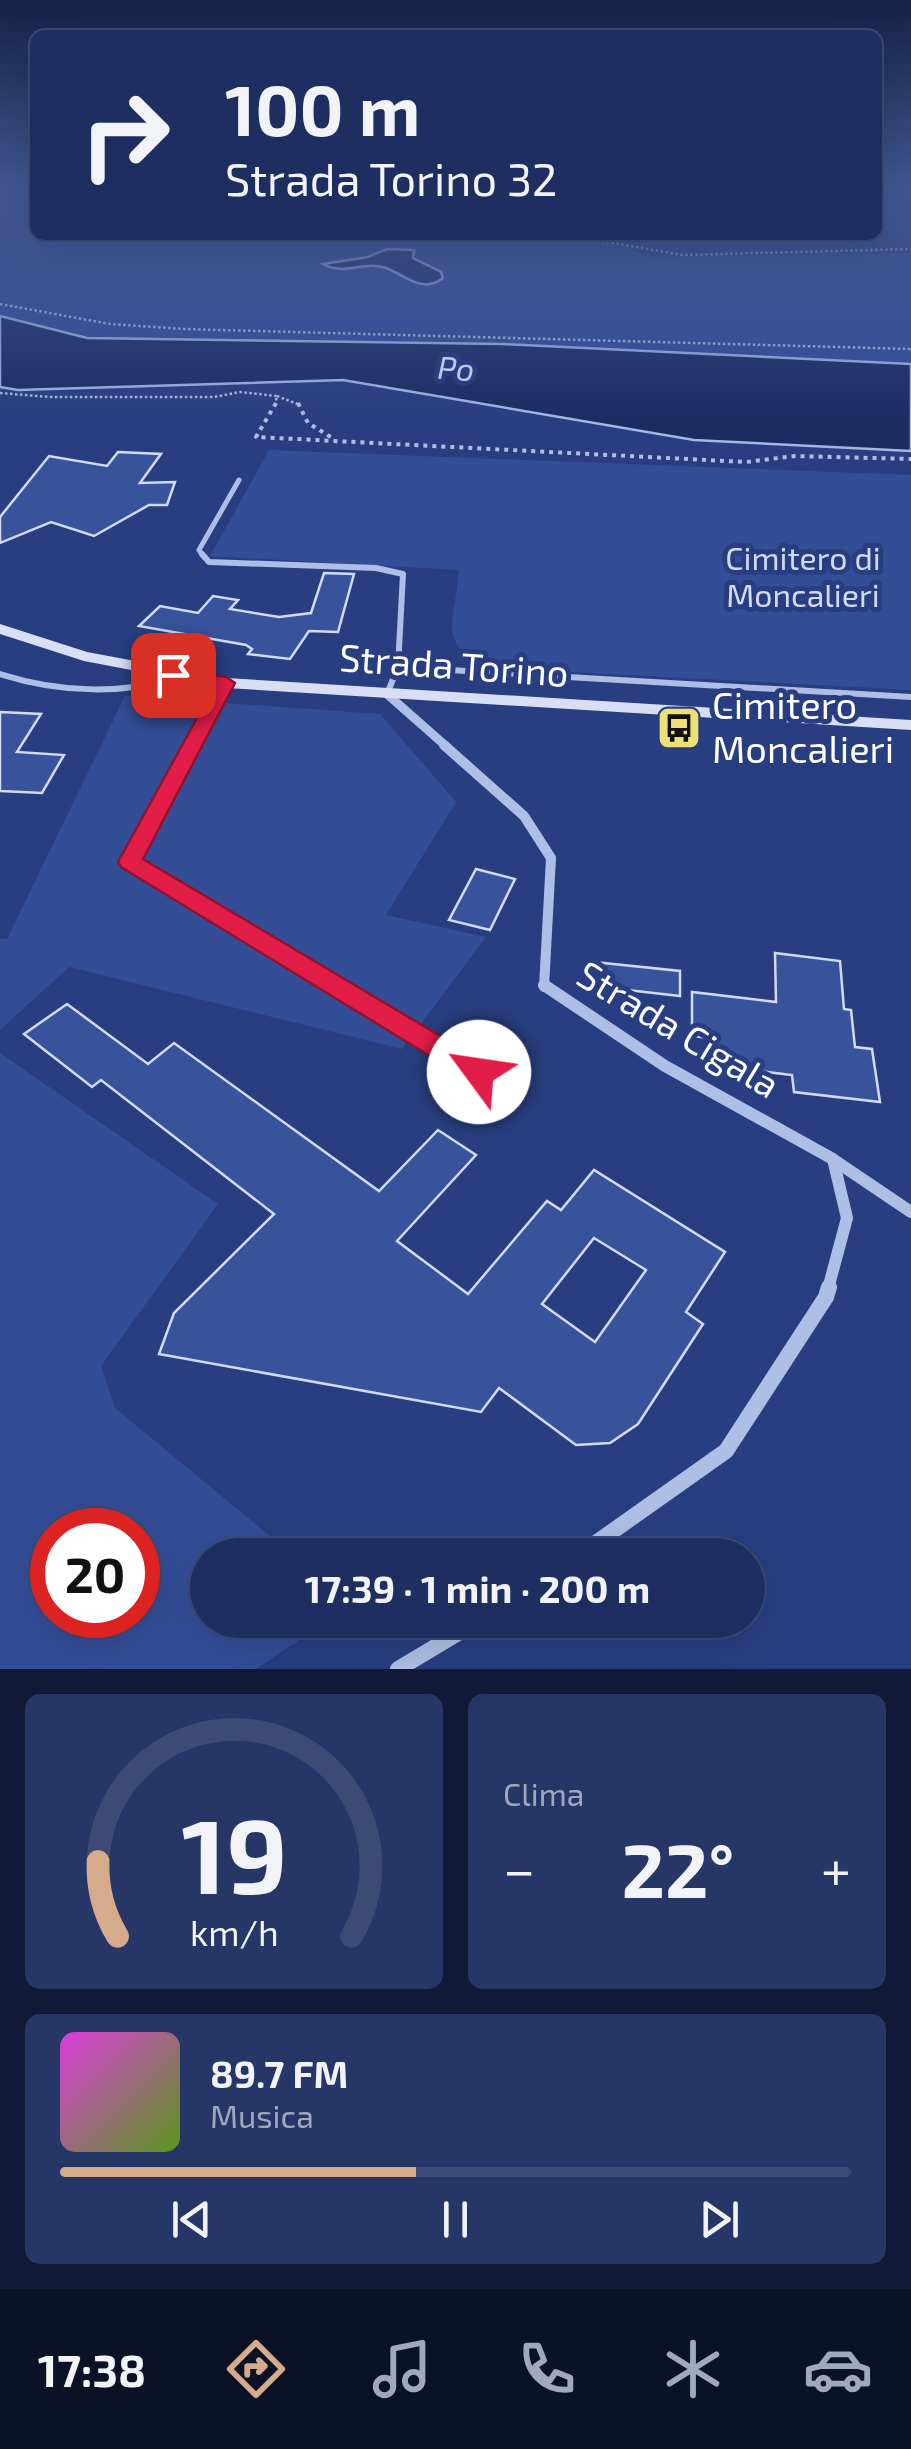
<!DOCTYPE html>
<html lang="it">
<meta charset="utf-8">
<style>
:root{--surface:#1e2e60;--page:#263666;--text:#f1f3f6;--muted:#a1a8bd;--line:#3c4a75;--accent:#d6ab8b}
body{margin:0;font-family:"Exo 2",sans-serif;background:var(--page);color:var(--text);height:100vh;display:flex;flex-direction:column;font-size:38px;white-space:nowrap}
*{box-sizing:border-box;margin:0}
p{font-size:32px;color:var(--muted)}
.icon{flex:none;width:55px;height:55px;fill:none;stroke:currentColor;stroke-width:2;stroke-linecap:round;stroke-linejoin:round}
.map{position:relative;height:1669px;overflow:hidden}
.details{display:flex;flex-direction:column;gap:25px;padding:25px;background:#101935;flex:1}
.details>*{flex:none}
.hud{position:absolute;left:30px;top:30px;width:852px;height:210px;border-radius:15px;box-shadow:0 10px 40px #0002,0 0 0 2px var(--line);background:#1e2e60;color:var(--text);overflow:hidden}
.speed{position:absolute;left:30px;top:1508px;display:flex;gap:20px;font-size:50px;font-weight:700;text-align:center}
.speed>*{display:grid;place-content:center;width:130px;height:130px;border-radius:50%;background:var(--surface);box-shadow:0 10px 40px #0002,0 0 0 2px var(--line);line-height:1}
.speed .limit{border:15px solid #d22;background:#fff;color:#111}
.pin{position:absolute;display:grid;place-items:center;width:85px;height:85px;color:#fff;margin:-42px;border-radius:20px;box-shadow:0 5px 15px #0006}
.me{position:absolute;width:110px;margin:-55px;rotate:301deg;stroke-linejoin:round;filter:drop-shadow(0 0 8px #0008)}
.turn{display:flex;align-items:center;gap:35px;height:210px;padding:0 30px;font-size:45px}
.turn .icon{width:130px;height:130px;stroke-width:2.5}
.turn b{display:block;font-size:70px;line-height:85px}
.big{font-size:75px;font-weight:700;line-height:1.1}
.details .card{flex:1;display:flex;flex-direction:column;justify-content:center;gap:15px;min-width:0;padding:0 35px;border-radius:15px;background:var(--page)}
.details .dial{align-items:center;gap:0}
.dial svg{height:260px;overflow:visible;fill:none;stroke:var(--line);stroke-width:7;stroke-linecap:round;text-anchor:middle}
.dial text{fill:var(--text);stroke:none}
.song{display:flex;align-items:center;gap:30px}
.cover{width:120px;height:120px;border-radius:15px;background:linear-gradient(135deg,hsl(300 70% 55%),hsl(90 70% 35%))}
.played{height:10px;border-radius:5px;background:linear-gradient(90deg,var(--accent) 45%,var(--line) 45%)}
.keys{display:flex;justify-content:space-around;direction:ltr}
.heat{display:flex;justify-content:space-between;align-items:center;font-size:55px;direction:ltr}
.details .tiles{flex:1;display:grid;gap:25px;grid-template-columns:1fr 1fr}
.card:last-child{grid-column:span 2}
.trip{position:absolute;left:190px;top:1538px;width:575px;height:100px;border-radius:50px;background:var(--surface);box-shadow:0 10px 40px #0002,0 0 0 2px var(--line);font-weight:700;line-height:100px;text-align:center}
.menu{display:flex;height:160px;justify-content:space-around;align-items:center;background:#0c1226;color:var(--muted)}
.menu .icon{width:70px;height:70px}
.menu .on{color:var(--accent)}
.menu b{font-size:45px;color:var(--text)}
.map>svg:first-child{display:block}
.green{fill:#334d97;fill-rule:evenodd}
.water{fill:#1c2c61;stroke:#a4b6e6;stroke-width:2.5}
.building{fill:#39529c;stroke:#d2dbf5;stroke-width:2.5;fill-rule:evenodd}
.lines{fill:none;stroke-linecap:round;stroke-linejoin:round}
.path-far1{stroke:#afbee5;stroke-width:2.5;stroke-dasharray:2.5 2.5;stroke-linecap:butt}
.path{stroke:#afbee5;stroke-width:4;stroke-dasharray:4 5;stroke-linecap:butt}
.service-far3{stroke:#afbee5;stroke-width:5}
.service-far2{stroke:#afbee5;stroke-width:6}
.service-far1{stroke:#afbee5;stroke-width:8}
.service{stroke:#afbee5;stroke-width:10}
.minor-far3{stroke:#afbee5;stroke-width:9}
.minor-far2{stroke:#afbee5;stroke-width:10}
.minor-far1{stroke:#afbee5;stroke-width:12}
.minor{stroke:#afbee5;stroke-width:16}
.secondary{fill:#d8dff5;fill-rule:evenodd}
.route{fill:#e11d48;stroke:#92132f;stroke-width:2.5}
.labels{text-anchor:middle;stroke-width:10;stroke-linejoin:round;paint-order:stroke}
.far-water-label{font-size:32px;font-style:italic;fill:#bbc8ed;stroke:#283e80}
.far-park-label{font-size:32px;fill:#d2dbf5;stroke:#283e80}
.street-label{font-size:38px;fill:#fff;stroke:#283e80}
.poi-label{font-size:38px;fill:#fff;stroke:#283e80;text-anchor:start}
</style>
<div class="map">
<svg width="911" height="1669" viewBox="0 0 911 1669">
<rect width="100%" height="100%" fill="#283e80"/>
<g class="green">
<polygon points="0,189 35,189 35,235 567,235 631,248 647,257 911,253 911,364 502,344 87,338 0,316"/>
<path d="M 269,450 L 911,475 L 911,690 L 500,668 C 432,648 455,625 459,570 L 210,556 Z"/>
<polygon points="125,696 380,714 456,802 386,915 486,937 402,1049 69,967 0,1030 0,939 7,939"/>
<path d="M 0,1053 L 218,1204 L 101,1366 L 115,1408 L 293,1555 L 208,1555 L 208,1620 L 329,1620 L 256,1669 L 0,1669 ZM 52,1530 L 138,1530 L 138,1615 L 52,1615 Z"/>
</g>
<g class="water">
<path d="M 387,249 L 414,250 L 413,258 L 441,272 L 443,278 C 422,294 407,276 386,268 C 366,260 343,276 323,264 L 368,257 Z"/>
<polygon points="0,316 87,338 502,344 911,364 911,451 694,440 343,380 18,390 0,387"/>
</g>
<g class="building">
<polygon points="118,452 161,454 140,483 175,482 167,505 149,505 94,536 51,522 0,543 0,517 49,456 107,466"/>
<polygon points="324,573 354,574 338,632 309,631 290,659 248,654 252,649 246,645 139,626 160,606 198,613 213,596 238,600 230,609 279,617 311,613"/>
<polygon points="0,712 41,714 17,752 64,755 42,793 0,791"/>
<polygon points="476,869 515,879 490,930 449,920"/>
<polygon points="775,953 840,961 844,1009 851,1010 855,1047 872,1049 880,1102 794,1092 792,1075 734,1068 733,1053 716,1051 716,1039 692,1036 692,992 776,1002"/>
<polygon points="594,962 680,971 680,996 592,986"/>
<path d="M 67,1004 L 148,1064 L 174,1043 L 379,1191 L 438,1130 L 476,1155 L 397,1241 L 468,1294 L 547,1201 L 561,1210 L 594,1170 L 725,1252 L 686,1312 L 703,1324 L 638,1424 L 610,1443 L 576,1445 L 499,1388 L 481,1412 L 159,1354 L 174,1313 L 274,1214 L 101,1080 L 92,1087 L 24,1034 ZM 594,1238 L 646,1270 L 595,1342 L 542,1304 Z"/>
</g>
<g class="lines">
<g class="path-far1">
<polyline points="567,235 682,255 911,249"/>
<polyline points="0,304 110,324 184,329 911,349"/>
<polyline points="0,393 50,397 214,397 240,392 277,396 275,405"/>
<polyline points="277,396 300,405"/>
</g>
<g class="path">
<polyline points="276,403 256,437 746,462 795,456 911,459"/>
<polyline points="298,403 308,423 334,439"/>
</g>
<polyline class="service-far3" points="204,557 199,550 239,480"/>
<g class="service-far2">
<polyline points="202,554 209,562 376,568 403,574 398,667"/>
<path d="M 0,674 C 63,694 123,694 187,677"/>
<polyline points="387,694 398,667 911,697"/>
<polyline points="192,747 226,683"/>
</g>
<polyline class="service-far1" points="193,745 130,862 338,987"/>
<polyline class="service" points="334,985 479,1072"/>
<polyline class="minor-far3" points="387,694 447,747"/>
<polyline class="minor-far2" points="444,745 524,816 551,858 544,987"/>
<g class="minor-far1">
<polyline points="544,985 665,1066 833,1159 847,1218 828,1289"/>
<polyline points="834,1160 911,1212"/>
</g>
<g class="minor">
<polyline points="579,1555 726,1451 826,1297 829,1287"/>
<polyline points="398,1669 480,1620"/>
</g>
<polygon class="secondary" points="0,624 87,652 226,678 911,720 911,730 226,688 84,661 0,634"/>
</g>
<linearGradient id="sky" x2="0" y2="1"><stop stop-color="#162246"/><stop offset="0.45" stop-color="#425891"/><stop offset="1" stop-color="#425891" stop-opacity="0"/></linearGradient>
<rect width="911" height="422" fill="url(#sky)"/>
<polygon class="route" points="173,669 226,677 235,683 143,859 489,1065 493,1072 489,1080 479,1084 469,1080 121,867 118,862 214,687 166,679 166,671"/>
<defs>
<symbol id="bus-square" viewBox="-11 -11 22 22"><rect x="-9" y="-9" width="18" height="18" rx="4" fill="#ede176" stroke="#283e80"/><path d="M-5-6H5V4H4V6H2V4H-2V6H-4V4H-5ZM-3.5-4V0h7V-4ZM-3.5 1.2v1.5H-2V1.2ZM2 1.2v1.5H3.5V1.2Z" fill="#111"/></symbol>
</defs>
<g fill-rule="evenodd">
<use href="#bus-square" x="654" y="703" width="50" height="50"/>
</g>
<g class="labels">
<g class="far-water-label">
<text transform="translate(456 369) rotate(4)" y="11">Po</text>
</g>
<g class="far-park-label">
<text x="803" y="570">Cimitero di<tspan x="803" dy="37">Moncalieri</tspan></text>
</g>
<g class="street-label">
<text transform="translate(454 666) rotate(4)" y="13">Strada Torino</text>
<text transform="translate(678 1030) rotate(31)" y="13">Strada Cigala</text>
</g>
<g class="poi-label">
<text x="712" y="719">Cimitero<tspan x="712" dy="44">Moncalieri</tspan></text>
</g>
</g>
</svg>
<div class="speed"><div class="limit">20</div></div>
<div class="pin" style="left:173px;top:675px;background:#d93025"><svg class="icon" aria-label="arrive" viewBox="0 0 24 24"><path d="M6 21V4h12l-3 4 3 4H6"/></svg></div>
<svg class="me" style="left:479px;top:1072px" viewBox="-20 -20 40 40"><circle r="19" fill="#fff"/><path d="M0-13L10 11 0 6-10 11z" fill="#e11d48"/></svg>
<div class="trip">17:39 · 1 min · 200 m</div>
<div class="hud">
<div class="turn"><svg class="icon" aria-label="right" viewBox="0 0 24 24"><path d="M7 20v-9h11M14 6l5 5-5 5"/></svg><div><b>100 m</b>Strada Torino 32</div></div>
</div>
</div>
<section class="details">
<div class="tiles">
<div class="card dial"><svg viewBox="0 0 100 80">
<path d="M14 69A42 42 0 1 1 86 69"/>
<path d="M14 69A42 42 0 0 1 8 46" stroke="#d6ab8b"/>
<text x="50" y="56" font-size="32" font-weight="700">19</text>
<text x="50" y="72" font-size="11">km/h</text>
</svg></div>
<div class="card"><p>Clima</p>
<div class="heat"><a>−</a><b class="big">22°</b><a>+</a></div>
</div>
<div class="card">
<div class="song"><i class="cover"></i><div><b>89.7 FM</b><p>Musica</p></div></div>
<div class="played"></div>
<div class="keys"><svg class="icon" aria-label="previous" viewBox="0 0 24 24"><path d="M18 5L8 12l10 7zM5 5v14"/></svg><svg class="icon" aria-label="pause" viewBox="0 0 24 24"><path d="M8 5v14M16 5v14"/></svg><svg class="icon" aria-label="next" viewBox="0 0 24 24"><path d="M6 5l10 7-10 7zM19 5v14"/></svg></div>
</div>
</div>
</section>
<nav class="menu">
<b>17:38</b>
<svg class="icon on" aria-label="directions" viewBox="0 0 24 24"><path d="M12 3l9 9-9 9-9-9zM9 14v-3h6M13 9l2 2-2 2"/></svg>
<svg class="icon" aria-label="music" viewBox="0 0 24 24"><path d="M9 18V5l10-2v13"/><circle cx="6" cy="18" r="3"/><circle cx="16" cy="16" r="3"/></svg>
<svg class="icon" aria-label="phone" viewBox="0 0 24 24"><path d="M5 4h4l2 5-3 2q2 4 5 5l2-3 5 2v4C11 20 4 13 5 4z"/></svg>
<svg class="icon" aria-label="climate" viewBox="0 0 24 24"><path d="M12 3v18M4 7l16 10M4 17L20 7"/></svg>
<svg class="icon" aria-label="car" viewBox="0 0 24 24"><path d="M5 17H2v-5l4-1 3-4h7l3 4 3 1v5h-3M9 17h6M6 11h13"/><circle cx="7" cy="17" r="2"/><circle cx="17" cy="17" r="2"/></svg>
</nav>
